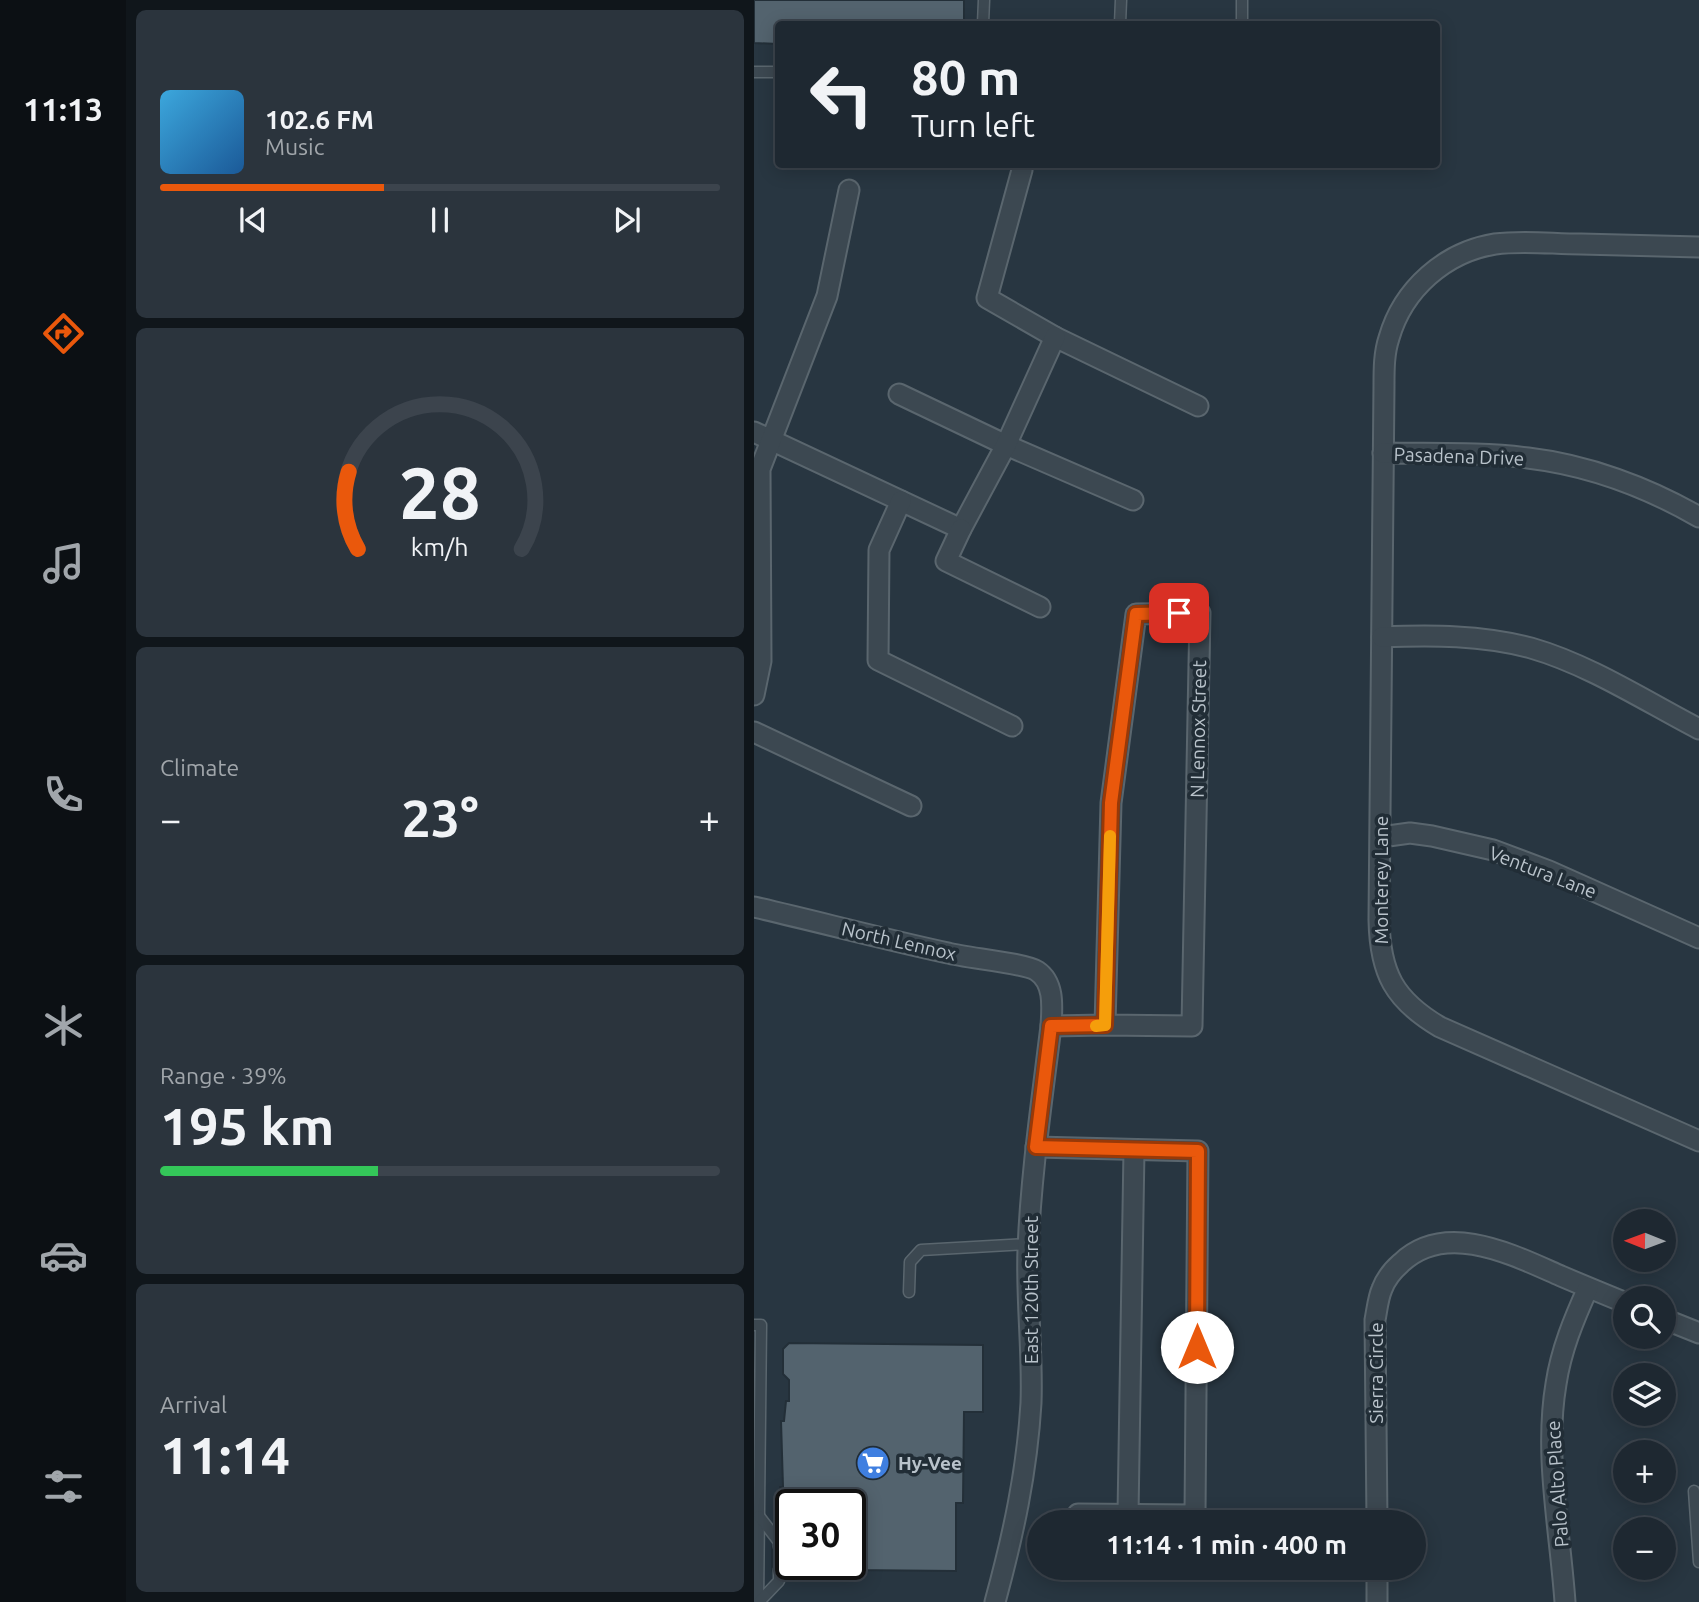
<!DOCTYPE html>
<meta charset="utf-8">
<style>
:root{--surface:#1e2831;--page:#2b343d;--text:#f1f3f6;--muted:#a1a6ab;--line:#3c444d;--accent:#ea580c}
body{margin:0;font-family:Ubuntu,sans-serif;background:var(--page);color:var(--text);height:100vh;display:flex;flex-direction:column;font-size:26px;white-space:nowrap}
*{box-sizing:border-box;margin:0}
p{font-size:23px;color:var(--muted)}
.icon{flex:none;width:38px;height:38px;fill:none;stroke:currentColor;stroke-width:2;stroke-linecap:round;stroke-linejoin:round}
.map{position:relative;flex:1;overflow:hidden}
.panel{display:flex;flex-direction:column;gap:10px;padding:10px;background:#10161b;width:628px}
.panel>*{flex:none}
.hud{position:absolute;left:21px;top:21px;width:665px;height:147px;border-radius:7px;box-shadow:0 4px 18px #0003,0 0 0 2px var(--line);background:#1e2831;color:var(--text);overflow:hidden}
.needle{width:46px;rotate:271deg}
.buttons{position:absolute;left:859px;top:1209px;display:grid;gap:14px}
.buttons a{display:grid;place-items:center;width:63px;height:63px;border-radius:50%;background:var(--surface);box-shadow:0 4px 18px #0003,0 0 0 2px var(--line);font-size:35px}
.speed{position:absolute;left:21px;top:1489px;display:flex;gap:14px;font-size:35px;font-weight:700;text-align:center}
.speed>*{display:grid;place-content:center;width:91px;height:91px;border-radius:50%;background:var(--surface);box-shadow:0 4px 18px #0003,0 0 0 2px var(--line);line-height:1}
.speed .limit{border:4px solid #111;border-radius:10px;background:#fff;color:#111}
.pin{position:absolute;display:grid;place-items:center;width:60px;height:60px;color:#fff;margin:-30px;border-radius:14px;box-shadow:0 4px 10px #0006}
.me{position:absolute;width:77px;margin:-38px;rotate:0deg;stroke-linejoin:round;filter:drop-shadow(0 0 5px #0008)}
.turn{display:flex;align-items:center;gap:24px;height:147px;padding:0 21px;font-size:32px}
.turn .icon{width:91px;height:91px;stroke-width:2.5}
.turn b{display:block;font-size:49px;line-height:60px}
.big{font-size:52px;font-weight:600;line-height:1.1}
.panel .card{flex:1;display:flex;flex-direction:column;justify-content:center;gap:10px;min-width:0;padding:0 24px;border-radius:10px;background:var(--page)}
.panel .dial{align-items:center;gap:0}
.dial svg{height:182px;overflow:visible;fill:none;stroke:var(--line);stroke-width:7;stroke-linecap:round;text-anchor:middle}
.dial text{fill:var(--text);stroke:none}
.song{display:flex;align-items:center;gap:21px}
.cover{width:84px;height:84px;border-radius:10px;background:linear-gradient(135deg,hsl(200 70% 55%),hsl(210 70% 35%))}
.played{height:7px;border-radius:4px;background:linear-gradient(90deg,var(--accent) 40%,var(--line) 40%)}
.keys{display:flex;justify-content:space-around;direction:ltr}
.heat{display:flex;justify-content:space-between;align-items:center;font-size:38px;direction:ltr}
.charge{height:10px;border-radius:5px;background:linear-gradient(90deg,#34c759 39%,var(--line) 0)}
.trip{position:absolute;left:273px;top:1510px;width:399px;height:70px;border-radius:35px;background:var(--surface);box-shadow:0 4px 18px #0003,0 0 0 2px var(--line);font-weight:600;line-height:70px;text-align:center}
main{display:flex;flex:1;min-height:0}
.menu{display:flex;flex-direction:column;width:126px;justify-content:space-around;align-items:center;background:#0c1014;color:var(--muted)}
.menu .icon{width:49px;height:49px}
.menu .current{color:var(--accent)}
.menu b{font-size:32px;color:var(--text)}
.map>svg:first-child{display:block}
.building{fill:#53636e;stroke:#232f38;stroke-width:2}
.lines{fill:none;stroke-linecap:round;stroke-linejoin:round}
.service-casing{stroke:#5a666e;stroke-width:13}
.minor-casing{stroke:#5a666e;stroke-width:23}
.service{stroke:#3c4851;stroke-width:10}
.minor{stroke:#3c4851;stroke-width:19}
.route-casing{stroke:#983908;stroke-width:18}
.route{stroke:#ea580c;stroke-width:12}
.slow{stroke:#f59e0b;stroke-width:12}
.labels{text-anchor:middle;stroke-width:7;stroke-linejoin:round;paint-order:stroke}
.street-label{font-size:19px;fill:#b9c3cb;stroke:#212d36}
.poi-label{font-size:19px;font-weight:bold;fill:#b9c3cb;stroke:#212d36;text-anchor:start}
</style>
<main>
<nav class="menu">
<b>11:13</b>
<svg class="icon current" aria-label="directions" viewBox="0 0 24 24"><path d="M12 3l9 9-9 9-9-9zM9 14v-3h6M13 9l2 2-2 2"/></svg>
<svg class="icon" aria-label="music" viewBox="0 0 24 24"><path d="M9 18V5l10-2v13"/><circle cx="6" cy="18" r="3"/><circle cx="16" cy="16" r="3"/></svg>
<svg class="icon" aria-label="phone" viewBox="0 0 24 24"><path d="M5 4h4l2 5-3 2q2 4 5 5l2-3 5 2v4C11 20 4 13 5 4z"/></svg>
<svg class="icon" aria-label="climate" viewBox="0 0 24 24"><path d="M12 3v18M4 7l16 10M4 17L20 7"/></svg>
<svg class="icon" aria-label="car" viewBox="0 0 24 24"><path d="M5 17H2v-5l4-1 3-4h7l3 4 3 1v5h-3M9 17h6M6 11h13"/><circle cx="7" cy="17" r="2"/><circle cx="17" cy="17" r="2"/></svg>
<svg class="icon" aria-label="filters" viewBox="0 0 24 24"><path d="M4 7h16M4 17h16"/><circle cx="9" cy="7" r="2"/><circle cx="15" cy="17" r="2"/></svg>
</nav>
<section class="panel">
<div class="card">
<div class="song"><i class="cover"></i><div><b>102.6 FM</b><p>Music</p></div></div>
<div class="played"></div>
<div class="keys"><svg class="icon" aria-label="previous" viewBox="0 0 24 24"><path d="M18 5L8 12l10 7zM5 5v14"/></svg><svg class="icon" aria-label="pause" viewBox="0 0 24 24"><path d="M8 5v14M16 5v14"/></svg><svg class="icon" aria-label="next" viewBox="0 0 24 24"><path d="M6 5l10 7-10 7zM19 5v14"/></svg></div>
</div>
<div class="card dial"><svg viewBox="0 0 100 80">
<path d="M14 69A42 42 0 1 1 86 69"/>
<path d="M14 69A42 42 0 0 1 10 35" stroke="#ea580c"/>
<text x="50" y="56" font-size="32" font-weight="700">28</text>
<text x="50" y="72" font-size="11">km/h</text>
</svg></div>
<div class="card"><p>Climate</p>
<div class="heat"><a>−</a><b class="big">23°</b><a>+</a></div>
</div>
<div class="card"><p>Range · 39%</p><b class="big">195 km</b><div class="charge"></div></div>
<div class="card"><p>Arrival</p><b class="big">11:14</b></div>
</section>
<div class="map">
<svg width="945" height="1602" viewBox="0 0 945 1602">
<rect width="100%" height="100%" fill="#283641"/>
<g class="building">
<polygon points="0,0 210,0 210,24 24,24 24,44 0,43"/>
<polygon points="35,1343 229,1345 229,1412 210,1412 209,1503 202,1503 202,1571 96,1570 96,1505 26,1505 26,1487 29,1487 27,1421 30,1421 32,1401 35,1401 35,1380 29,1374 29,1349"/>
<polygon points="32,1547 37,1547 37,1570 32,1570 31,1566 26,1563 21,1564 18,1569 18,1548 21,1553 26,1554 31,1551"/>
</g>
<g class="lines">
<defs>
<g id="service">
<polyline points="229,24 230,0"/>
<polyline points="366,24 367,0"/>
<polyline points="488,24 488,0"/>
<polyline points="0,72 24,72"/>
<polyline points="155,1292 156,1262 167,1250 275,1244"/>
<polyline points="0,1325 7,1325 4,1602"/>
<polyline points="940,1491 945,1562"/>
<polyline points="5,1516 25,1542 25,1547"/>
<polyline points="5,1602 25,1581 25,1570"/>
</g>
<g id="minor">
<polyline points="268,170 233,298 301,337 444,406"/>
<path d="M 945,247 C 905,246 866,245 827,244 C 799,244 769,240 741,244 C 691,252 649,289 635,338 C 630,353 630,369 630,385 L 625,920 C 626,973 640,1000 686,1027 L 945,1141"/>
<polyline points="145,394 252,445 379,500"/>
<polyline points="0,432 207,529 252,445 301,337"/>
<path d="M 629,453 C 677,454 726,452 774,458 C 833,465 893,487 945,517"/>
<polyline points="147,501 125,550 124,660 258,726"/>
<polyline points="207,529 192,561 286,607"/>
<path d="M 628,637 C 678,635 728,635 777,648 C 836,665 891,701 945,729"/>
<polyline points="0,695 7,661 6,469 73,296 95,190"/>
<polyline points="0,732 157,806"/>
<polyline points="627,837 656,833 678,836 739,850 795,871 945,938"/>
<path d="M 0,907 C 65,922 129,939 194,953 C 212,958 271,963 283,971 C 301,983 298,1008 297,1026 C 288,1100 277,1174 274,1249 C 272,1300 279,1352 277,1403 C 273,1472 259,1536 241,1602"/>
<polyline points="297,1026 351,1025 357,803 382,614 446,613 438,1026 351,1025"/>
<polyline points="282,1147 444,1151 441,1515 324,1514"/>
<polyline points="910,1319 945,1333"/>
<polyline points="374,1514 380,1150"/>
<path d="M 623,1522 L 621,1320 C 623,1310 624,1298 628,1289 C 632,1278 639,1270 647,1263 C 692,1220 759,1255 807,1276 C 828,1285 850,1294 872,1303"/>
<polyline points="623,1568 623,1602"/>
<path d="M 811,1602 C 806,1530 790,1455 802,1384 C 807,1350 820,1319 834,1288"/>
</g>
</defs>
<use href="#service" class="service-casing"/>
<use href="#minor" class="minor-casing"/>
<use href="#service" class="service"/>
<use href="#minor" class="minor"/>
</g>
<g class="lines">
<defs>
<polyline id="route" points="425,613 382,614 357,803 351,1025 297,1026 282,1147 444,1151 443,1347"/>
</defs>
<use href="#route" class="route-casing"/>
<use href="#route" class="route"/>
<polyline class="slow" points="342,1026 351,1025 356,836"/>
</g>
<defs>
<symbol id="supermarket-disc" viewBox="-11 -11 22 22"><circle r="9.5" fill="#3f7fe0" stroke="#212d36"/><path d="M-6-5.5h2.5l.6 2H6L4.5 2H-2.5L-4.4-4H-6ZM-1.5 3.2a1.3 1.3 0 1 0 .1 0ZM3 3.2a1.3 1.3 0 1 0 .1 0Z" fill="#fff"/></symbol>
</defs>
<g fill-rule="evenodd">
<use href="#supermarket-disc" x="100" y="1444" width="38" height="38"/>
</g>
<g class="labels">
<g class="street-label">
<text transform="translate(705 456) rotate(2)" y="7">Pasadena Drive</text>
<text transform="translate(444 729) rotate(-89)" y="7">N Lennox Street</text>
<text transform="translate(789 872) rotate(21)" y="7">Ventura Lane</text>
<text transform="translate(627 880) rotate(-90)" y="7">Monterey Lane</text>
<text transform="translate(145 941) rotate(13)" y="7">North Lennox</text>
<text transform="translate(277 1290) rotate(-90)" y="7">East 120th Street</text>
<text transform="translate(622 1373) rotate(-90)" y="7">Sierra Circle</text>
<text transform="translate(803 1484) rotate(-94)" y="7">Palo Alto Place</text>
</g>
<g class="poi-label">
<text x="144" y="1470">Hy-Vee</text>
</g>
</g>
</svg>
<div class="buttons">
<a><svg class="needle" viewBox="-14 -14 28 28"><path d="M0-13l5 13h-10z" fill="#e53935"/><path d="M0 13l5-13h-10z" fill="#a1a6ab"/></svg></a>
<a><svg class="icon" aria-label="search" viewBox="0 0 24 24"><circle cx="10" cy="10" r="6"/><path d="M15 15l6 6"/></svg></a>
<a><svg class="icon" aria-label="layers" viewBox="0 0 24 24"><path d="M12 4l9 5-9 5-9-5zM3 14l9 5 9-5"/></svg></a>
<a>+</a>
<a>−</a>
</div>
<div class="speed"><div class="limit">30</div></div>
<div class="pin" style="left:425px;top:613px;background:#d93025"><svg class="icon" aria-label="arrive" viewBox="0 0 24 24"><path d="M6 21V4h12l-3 4 3 4H6"/></svg></div>
<svg class="me" style="left:443px;top:1347px" viewBox="-20 -20 40 40"><circle r="19" fill="#fff"/><path d="M0-13L10 11 0 6-10 11z" fill="#ea580c"/></svg>
<div class="trip">11:14 · 1 min · 400 m</div>
<div class="hud">
<div class="turn"><svg class="icon" aria-label="left" viewBox="0 0 24 24"><path d="M17 20v-9H6M10 6l-5 5 5 5"/></svg><div><b>80 m</b>Turn left</div></div>
</div>
</div>
</main>
